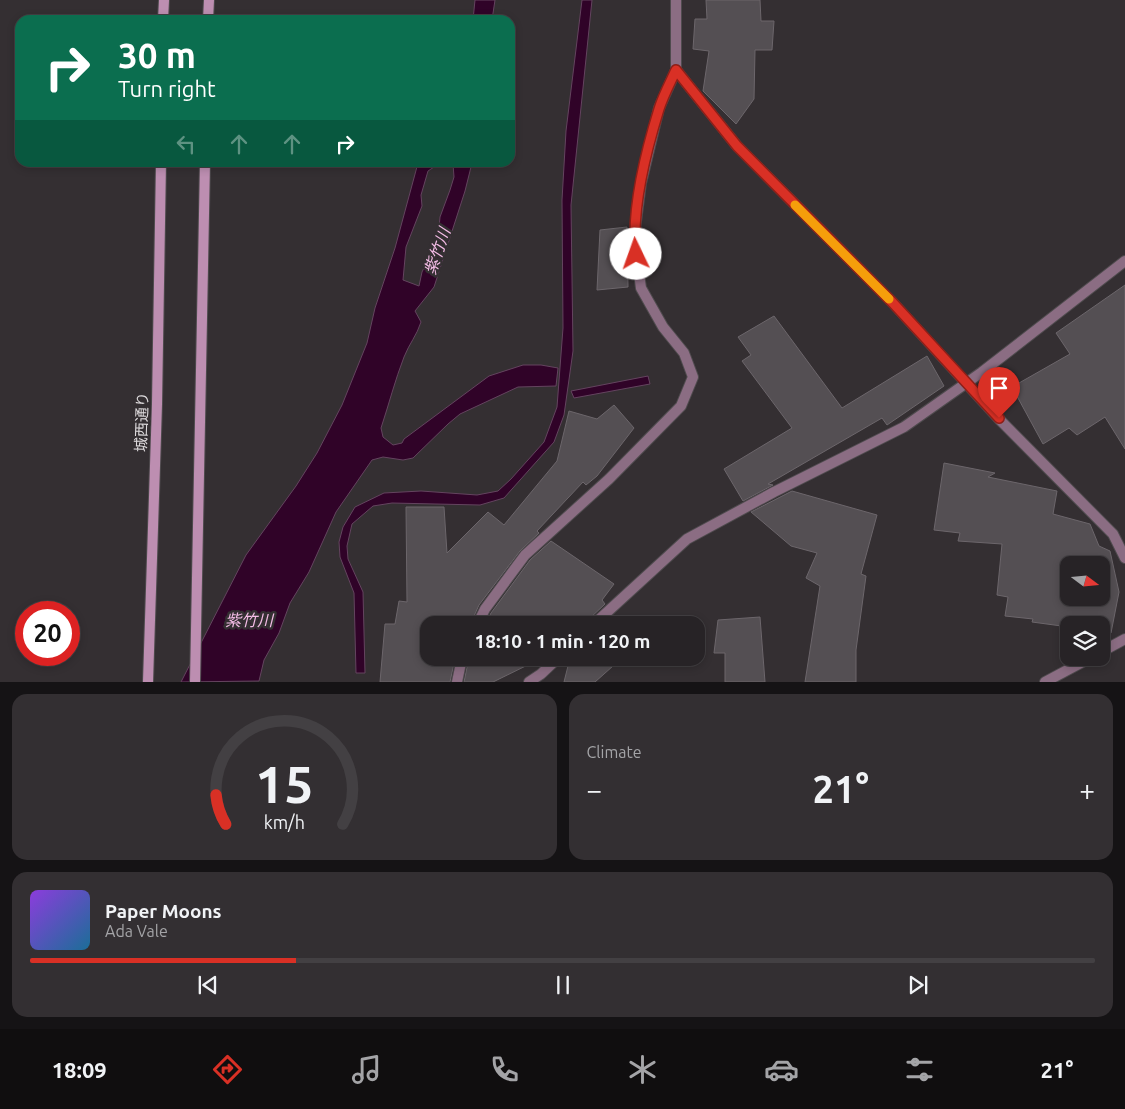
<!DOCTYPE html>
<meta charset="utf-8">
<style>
:root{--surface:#272326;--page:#332f32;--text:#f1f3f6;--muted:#a4a4a7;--line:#434043;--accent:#d93025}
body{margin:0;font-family:Ubuntu,"Noto Sans JP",sans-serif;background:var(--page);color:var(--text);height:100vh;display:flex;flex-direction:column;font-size:19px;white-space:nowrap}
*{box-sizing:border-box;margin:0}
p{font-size:16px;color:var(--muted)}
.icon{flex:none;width:28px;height:28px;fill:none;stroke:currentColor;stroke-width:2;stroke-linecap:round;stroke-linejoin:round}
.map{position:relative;height:682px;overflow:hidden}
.details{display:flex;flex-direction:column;gap:12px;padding:12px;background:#151315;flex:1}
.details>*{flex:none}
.guide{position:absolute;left:15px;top:15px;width:500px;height:152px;border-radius:15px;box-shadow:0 2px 8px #0003,0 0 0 1px var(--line);background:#0b6e4f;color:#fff;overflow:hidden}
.needle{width:32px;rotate:106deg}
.tools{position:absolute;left:1060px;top:556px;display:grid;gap:10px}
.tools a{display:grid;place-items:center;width:50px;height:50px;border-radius:10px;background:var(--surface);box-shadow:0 2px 8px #0003,0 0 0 1px var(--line);font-size:25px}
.speed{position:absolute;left:15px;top:601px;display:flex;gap:10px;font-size:25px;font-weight:700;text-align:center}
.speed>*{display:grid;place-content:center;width:65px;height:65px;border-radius:50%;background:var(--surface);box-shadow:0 2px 8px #0003,0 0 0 1px var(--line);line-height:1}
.speed .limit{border:8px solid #d22;background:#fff;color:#111}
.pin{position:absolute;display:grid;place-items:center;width:42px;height:42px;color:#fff;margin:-51px -21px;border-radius:50% 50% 50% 0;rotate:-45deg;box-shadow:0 0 5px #0007}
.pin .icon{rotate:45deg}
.me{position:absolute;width:55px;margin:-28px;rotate:357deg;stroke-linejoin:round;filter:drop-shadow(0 0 4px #0008)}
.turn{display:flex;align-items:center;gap:18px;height:105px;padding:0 20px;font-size:22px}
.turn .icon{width:65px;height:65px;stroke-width:2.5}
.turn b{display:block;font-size:35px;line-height:42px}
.lanes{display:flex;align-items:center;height:48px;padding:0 20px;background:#0003;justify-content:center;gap:25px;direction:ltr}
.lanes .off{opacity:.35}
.big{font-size:38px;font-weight:600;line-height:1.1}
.details .tile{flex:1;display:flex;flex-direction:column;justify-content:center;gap:8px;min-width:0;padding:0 18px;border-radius:15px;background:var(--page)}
.details .dial{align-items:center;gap:0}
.dial svg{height:130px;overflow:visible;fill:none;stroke:var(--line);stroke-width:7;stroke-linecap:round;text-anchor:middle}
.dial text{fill:var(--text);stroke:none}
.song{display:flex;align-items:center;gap:15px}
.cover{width:60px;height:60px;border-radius:8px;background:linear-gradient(135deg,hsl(270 70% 55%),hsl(200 70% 35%))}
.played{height:5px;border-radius:2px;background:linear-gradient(90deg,var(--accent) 25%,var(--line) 25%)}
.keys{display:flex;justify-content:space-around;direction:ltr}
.heat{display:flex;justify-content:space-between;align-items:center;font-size:28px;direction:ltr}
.details .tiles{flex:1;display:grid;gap:12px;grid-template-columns:1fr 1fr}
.tile:last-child{grid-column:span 2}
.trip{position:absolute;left:420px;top:616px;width:285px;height:50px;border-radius:15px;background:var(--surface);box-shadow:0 2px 8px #0003,0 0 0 1px var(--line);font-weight:600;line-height:50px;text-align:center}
.tabs{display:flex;height:80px;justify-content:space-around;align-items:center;background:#100e0f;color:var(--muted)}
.tabs .icon{width:35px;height:35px}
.tabs .on{color:var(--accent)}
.tabs b{font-size:22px;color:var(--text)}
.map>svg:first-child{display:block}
.water{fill:#300328;stroke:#64445f}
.building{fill:#544f53;stroke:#6c666b;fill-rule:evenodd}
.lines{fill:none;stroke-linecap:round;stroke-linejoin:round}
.lane-casing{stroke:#4f4b4e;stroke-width:12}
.secondary-casing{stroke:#4f4b4e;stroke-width:12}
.lane{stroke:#8b6d83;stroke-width:10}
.secondary{stroke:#bd8eb1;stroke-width:10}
.route-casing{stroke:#8d1f18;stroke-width:12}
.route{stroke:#d93025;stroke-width:9}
.slow{stroke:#f59e0b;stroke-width:9}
.labels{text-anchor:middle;stroke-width:5;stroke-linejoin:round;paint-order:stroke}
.street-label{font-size:15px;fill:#dfdcde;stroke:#342f32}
.water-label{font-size:16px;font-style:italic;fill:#f4bce6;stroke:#342f32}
</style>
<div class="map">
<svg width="1125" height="682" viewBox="0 0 1125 682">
<rect width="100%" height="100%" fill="#342f32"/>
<g class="water">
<polygon points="475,0 495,0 492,20 473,20"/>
<polygon points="582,0 592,0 571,205 573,351 564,415 554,442 504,498 480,505 392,503 373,506 352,524 347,546 348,559 363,592 365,673 356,673 354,593 340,557 339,542 343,527 355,507 384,493 421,491 477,495 498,491 511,479 544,442 557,407 563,328 562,200 566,131"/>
<path d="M 418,163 L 440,163 L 428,171 L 421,195 L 422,206 L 406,247 L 403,280 L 419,286 L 422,272 L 438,239 L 440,217 L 450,190 L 454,177 L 453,164 L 451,163 L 472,163 L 465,191 L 434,287 L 415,311 L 421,322 C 417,335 409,344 404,357 C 395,380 389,404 381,428 L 383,437 L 393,445 L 402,443 L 404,439 L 489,376 L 523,365 L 541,365 L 558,368 L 556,386 L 518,387 L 460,414 L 448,424 L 413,458 L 403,460 L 383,457 L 372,460 L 336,512 L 309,572 L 290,603 L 279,633 L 264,660 L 259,681 L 181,682 L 246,555 L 296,486 L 317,453 L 342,405 L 367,343 L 375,308 L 395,248 Z"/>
<polygon points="648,376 650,384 574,398 571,391"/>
</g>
<g class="building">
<polygon points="706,0 760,0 761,21 774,21 772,50 755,50 754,99 736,124 703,91 709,51 693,49 695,19 707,19"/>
<polygon points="627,227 628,287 597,290 600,230"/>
<polygon points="1125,285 1125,449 1105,417 1077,435 1069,428 1043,444 1012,387 1070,354 1056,333"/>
<polygon points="774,316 842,408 927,356 944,386 887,425 882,418 768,484 773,485 743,501 724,469 792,428 742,361 751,355 738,337"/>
<polygon points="614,405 634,428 597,476 586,485 583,482 537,531 539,533 520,551 479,605 470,625 429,625 429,658 455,658 450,682 380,682 385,624 395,624 399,601 407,602 406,507 444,507 447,553 488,512 504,525 557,461 569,411 597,419"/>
<path d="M 944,463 L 995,473 L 988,477 L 1057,491 L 1053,514 L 1090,524 L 1099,546 L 1110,551 L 1119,592 L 1111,633 L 1101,631 L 1101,625 L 1069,625 L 1069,627 L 1032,622 L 1033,619 L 1005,616 L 1008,597 L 997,595 L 1002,544 L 958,541 L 960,533 L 934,530 ZM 1069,565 L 1101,565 L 1101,598 L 1069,598 Z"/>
<polygon points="792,491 877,515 861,574 866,576 856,650 856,682 805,682 820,586 806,578 817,553 791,546 751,512"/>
<polygon points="551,541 614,584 602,600 605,604 588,620 586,625 485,625 491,613 530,560"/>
<polygon points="760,617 765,682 725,682 725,653 714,653 718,620"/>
<polygon points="469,658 542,658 493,682 464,682"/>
<polygon points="570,658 622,658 595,682 564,682"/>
</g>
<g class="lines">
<defs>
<g id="lane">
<polyline points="676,70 737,146 893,303 999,419 1113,534 1125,558"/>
<polyline points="477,625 485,609 525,555 609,479 681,406 693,377 684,353 663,327 641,288 634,237 641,183 659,108 676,70 676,0"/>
<polyline points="593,625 687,539 774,492 904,427 982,372 1125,261"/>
<polyline points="1101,652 1125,639"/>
<polyline points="457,682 462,658"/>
<polyline points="529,682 541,674 558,658"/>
<polyline points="1045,682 1090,658"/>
</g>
<g id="secondary">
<polyline points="163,20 164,0"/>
<polyline points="208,20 209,0"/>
<polyline points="148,682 157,404 161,162"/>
<polyline points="195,682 205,162"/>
</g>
</defs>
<use href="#lane" class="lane-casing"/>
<use href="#secondary" class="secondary-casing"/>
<use href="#lane" class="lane"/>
<use href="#secondary" class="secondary"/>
</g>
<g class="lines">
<defs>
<path id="route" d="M 636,254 C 631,211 646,151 659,109 C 663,96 670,83 676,70 L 737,146 L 893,303 L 999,418"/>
</defs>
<use href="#route" class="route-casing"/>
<use href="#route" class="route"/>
<polyline class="slow" points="795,205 889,299"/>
</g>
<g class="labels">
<g class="street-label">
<text transform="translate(142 422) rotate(-88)" y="5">城西通り</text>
</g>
<g class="water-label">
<text transform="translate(437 251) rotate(-71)" y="6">紫竹川</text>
<text x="249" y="626">紫竹川</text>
</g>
</g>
</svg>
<div class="tools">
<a><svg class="needle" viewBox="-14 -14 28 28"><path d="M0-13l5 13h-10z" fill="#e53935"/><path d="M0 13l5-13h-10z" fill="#a4a4a7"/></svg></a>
<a><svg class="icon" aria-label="layers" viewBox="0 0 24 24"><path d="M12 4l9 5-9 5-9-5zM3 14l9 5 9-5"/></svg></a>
</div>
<div class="speed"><div class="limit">20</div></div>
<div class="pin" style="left:999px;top:418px;background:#d93025"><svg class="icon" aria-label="arrive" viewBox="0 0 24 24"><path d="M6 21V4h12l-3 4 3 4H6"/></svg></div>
<svg class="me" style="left:636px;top:254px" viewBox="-20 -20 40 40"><circle r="19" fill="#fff"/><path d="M0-13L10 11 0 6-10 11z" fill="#d93025"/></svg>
<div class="trip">18:10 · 1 min · 120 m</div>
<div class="guide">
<div class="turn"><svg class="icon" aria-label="right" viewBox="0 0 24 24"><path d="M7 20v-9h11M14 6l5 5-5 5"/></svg><div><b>30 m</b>Turn right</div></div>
<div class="lanes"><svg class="icon off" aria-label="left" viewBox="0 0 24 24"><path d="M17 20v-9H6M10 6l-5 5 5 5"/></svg><svg class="icon off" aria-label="ahead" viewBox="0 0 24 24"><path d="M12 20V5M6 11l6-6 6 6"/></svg><svg class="icon off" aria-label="ahead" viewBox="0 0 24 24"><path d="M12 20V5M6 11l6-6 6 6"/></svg><svg class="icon" aria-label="right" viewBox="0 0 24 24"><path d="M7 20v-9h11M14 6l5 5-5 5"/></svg></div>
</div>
</div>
<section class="details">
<div class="tiles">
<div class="tile dial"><svg viewBox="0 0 100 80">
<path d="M14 69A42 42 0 1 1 86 69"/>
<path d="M14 69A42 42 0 0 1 8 51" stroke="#d93025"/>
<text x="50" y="56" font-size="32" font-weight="700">15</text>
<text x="50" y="72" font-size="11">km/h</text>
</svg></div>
<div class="tile"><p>Climate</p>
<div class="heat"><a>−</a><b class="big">21°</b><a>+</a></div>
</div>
<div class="tile">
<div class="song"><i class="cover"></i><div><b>Paper Moons</b><p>Ada Vale</p></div></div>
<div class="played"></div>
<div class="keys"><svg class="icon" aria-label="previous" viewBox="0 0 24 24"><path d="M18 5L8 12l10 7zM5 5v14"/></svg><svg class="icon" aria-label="pause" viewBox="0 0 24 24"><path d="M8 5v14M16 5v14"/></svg><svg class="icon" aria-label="next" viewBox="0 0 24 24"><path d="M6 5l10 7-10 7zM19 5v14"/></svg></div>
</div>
</div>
</section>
<nav class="tabs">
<b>18:09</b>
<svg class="icon on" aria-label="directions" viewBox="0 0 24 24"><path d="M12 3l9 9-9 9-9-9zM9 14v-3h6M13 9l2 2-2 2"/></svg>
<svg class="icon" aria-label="music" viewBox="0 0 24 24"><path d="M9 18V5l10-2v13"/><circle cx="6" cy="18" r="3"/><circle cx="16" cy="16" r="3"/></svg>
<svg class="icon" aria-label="phone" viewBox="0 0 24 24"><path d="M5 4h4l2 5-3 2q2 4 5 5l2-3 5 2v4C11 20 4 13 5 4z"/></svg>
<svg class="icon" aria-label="climate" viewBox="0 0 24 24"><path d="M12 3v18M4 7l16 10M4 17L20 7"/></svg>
<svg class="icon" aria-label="car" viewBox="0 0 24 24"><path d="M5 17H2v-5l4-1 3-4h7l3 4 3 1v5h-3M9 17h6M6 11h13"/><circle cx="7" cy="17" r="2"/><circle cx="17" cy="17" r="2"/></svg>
<svg class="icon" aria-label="filters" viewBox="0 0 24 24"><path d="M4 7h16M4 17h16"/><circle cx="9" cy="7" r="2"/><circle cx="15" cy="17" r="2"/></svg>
<b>21°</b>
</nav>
